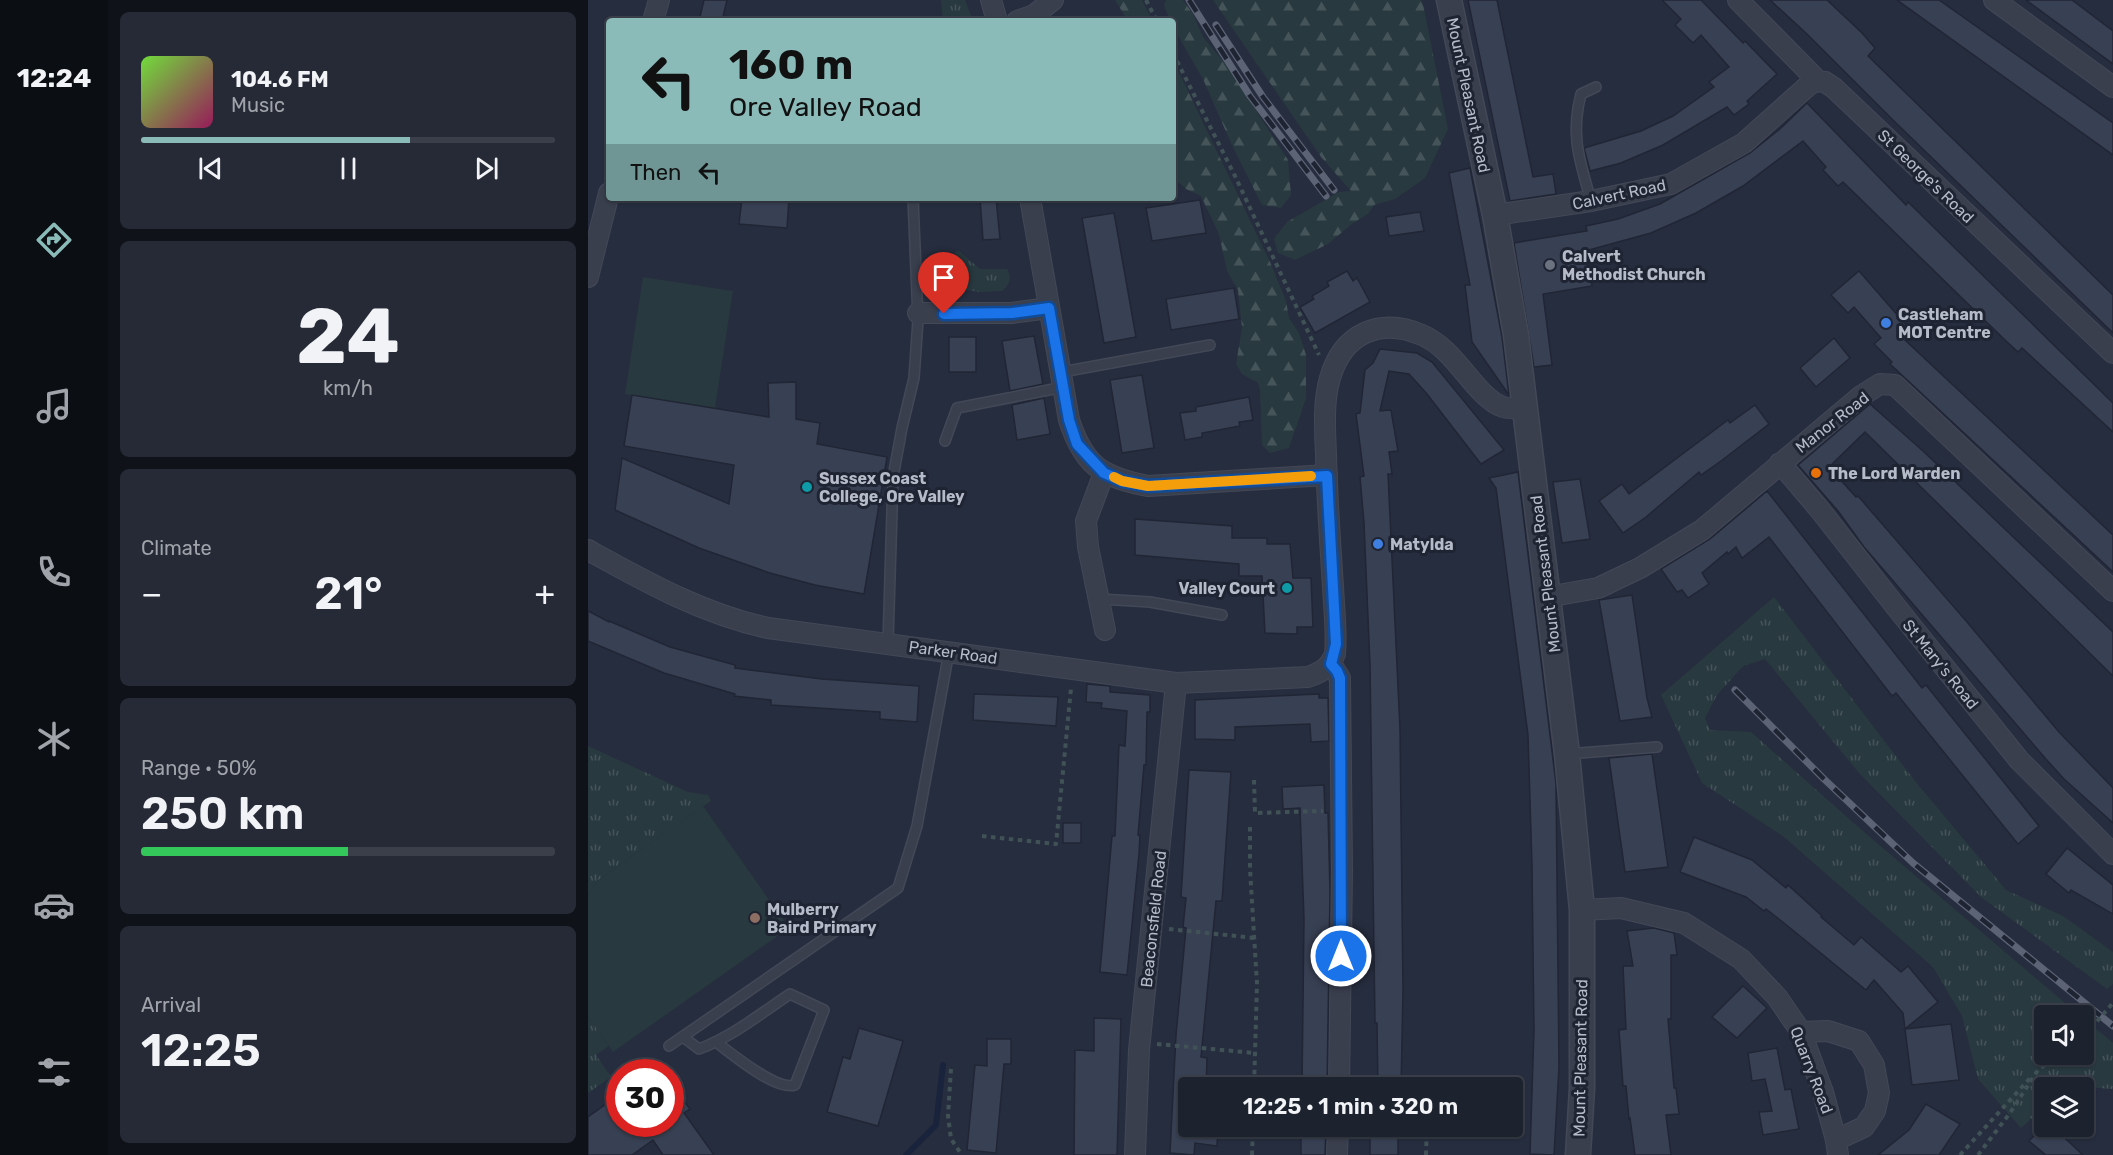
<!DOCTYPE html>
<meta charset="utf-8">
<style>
:root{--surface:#1c222e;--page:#252a36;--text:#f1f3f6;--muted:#a0a4aa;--line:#3a3f4a;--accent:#8bbbb9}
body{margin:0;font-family:Rubik,sans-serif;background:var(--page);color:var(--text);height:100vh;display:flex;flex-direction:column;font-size:22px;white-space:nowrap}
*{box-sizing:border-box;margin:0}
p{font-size:20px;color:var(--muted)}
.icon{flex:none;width:33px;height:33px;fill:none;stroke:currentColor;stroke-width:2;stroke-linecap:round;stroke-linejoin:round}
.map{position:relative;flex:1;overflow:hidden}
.sheet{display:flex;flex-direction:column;gap:12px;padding:12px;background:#0f1319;width:480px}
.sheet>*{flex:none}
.banner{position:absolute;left:18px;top:18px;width:570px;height:183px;border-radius:6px;box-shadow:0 2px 4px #0004,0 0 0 2px var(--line);background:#8bbbb9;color:#111;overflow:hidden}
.tools{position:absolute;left:1446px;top:1005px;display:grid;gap:12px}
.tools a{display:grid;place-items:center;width:60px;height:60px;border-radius:6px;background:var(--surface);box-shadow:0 2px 4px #0004,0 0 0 2px var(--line);font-size:30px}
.speed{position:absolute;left:18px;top:1059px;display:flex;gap:12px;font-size:30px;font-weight:700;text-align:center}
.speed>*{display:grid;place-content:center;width:78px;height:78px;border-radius:50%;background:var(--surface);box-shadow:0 2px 4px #0004,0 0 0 2px var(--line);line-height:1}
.speed .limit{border:9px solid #d22;background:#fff;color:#111}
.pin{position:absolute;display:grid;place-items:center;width:51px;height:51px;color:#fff;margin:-62px -26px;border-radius:50% 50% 50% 0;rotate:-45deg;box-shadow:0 0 6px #0007}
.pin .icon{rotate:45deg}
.me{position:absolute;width:66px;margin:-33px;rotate:0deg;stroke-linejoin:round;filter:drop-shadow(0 0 4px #0008)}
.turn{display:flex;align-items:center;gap:21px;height:126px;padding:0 24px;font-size:27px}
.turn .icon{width:78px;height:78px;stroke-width:2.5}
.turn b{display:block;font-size:42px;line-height:51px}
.then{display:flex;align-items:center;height:57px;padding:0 24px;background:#0003;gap:12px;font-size:22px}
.big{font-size:45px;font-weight:600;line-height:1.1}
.sheet .widget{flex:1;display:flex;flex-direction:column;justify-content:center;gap:9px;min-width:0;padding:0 21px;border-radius:9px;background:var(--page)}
.sheet .dial{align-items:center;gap:0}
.dial b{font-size:78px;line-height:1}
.song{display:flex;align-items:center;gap:18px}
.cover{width:72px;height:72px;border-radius:9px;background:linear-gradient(135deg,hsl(100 70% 55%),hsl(330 70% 35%))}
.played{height:6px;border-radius:3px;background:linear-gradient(90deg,var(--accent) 65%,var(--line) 65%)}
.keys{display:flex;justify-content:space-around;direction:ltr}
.heat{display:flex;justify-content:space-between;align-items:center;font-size:33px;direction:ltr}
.charge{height:9px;border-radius:4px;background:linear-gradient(90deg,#34c759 50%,var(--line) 0)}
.trip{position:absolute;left:590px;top:1077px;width:345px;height:60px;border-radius:6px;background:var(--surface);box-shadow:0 2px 4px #0004,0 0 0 2px var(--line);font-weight:600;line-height:60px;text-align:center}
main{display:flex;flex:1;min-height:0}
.tabs{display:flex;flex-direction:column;width:108px;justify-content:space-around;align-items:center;background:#0b0e12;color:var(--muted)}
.tabs .icon{width:42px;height:42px}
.tabs .on{color:var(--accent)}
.tabs b{font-size:27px;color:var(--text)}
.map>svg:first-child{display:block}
.grass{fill:url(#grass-tufts)}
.forest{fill:url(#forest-firs)}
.park{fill:#28393f}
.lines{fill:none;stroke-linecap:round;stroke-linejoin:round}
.stream{stroke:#19233c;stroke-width:6}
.building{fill:#384054;stroke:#212635;stroke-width:1.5}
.service-casing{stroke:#434857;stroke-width:12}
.minor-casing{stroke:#434857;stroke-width:22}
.tertiary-casing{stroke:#434857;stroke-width:27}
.path{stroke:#415257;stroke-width:4;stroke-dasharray:4.5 4.5;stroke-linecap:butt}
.service{stroke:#3a3f4e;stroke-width:9}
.minor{stroke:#3a3f4e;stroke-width:20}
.tertiary{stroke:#3a3f4e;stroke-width:24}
.rail-casing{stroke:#5c6375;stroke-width:7}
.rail{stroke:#1f2433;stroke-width:4.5;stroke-dasharray:14;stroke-linecap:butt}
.path-bridge{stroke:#415257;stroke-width:4;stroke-dasharray:4.5 4.5;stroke-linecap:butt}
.route-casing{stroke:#114b97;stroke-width:15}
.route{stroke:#1a73e8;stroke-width:10}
.slow{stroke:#f59e0b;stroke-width:10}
.worship-dot{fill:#6b7280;stroke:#1f2433;stroke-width:2}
.shop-dot{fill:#3f7fe0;stroke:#1f2433;stroke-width:2}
.food-dot{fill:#e8710a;stroke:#1f2433;stroke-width:2}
.culture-dot{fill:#0f9aa8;stroke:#1f2433;stroke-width:2}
.education-dot{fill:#8d6e63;stroke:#1f2433;stroke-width:2}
.labels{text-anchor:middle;stroke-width:6;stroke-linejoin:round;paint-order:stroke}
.street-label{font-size:16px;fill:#b6bbc9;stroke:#1f2433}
.poi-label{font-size:16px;font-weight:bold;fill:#b6bbc9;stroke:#1f2433;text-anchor:start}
</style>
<main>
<nav class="tabs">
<b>12:24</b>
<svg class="icon on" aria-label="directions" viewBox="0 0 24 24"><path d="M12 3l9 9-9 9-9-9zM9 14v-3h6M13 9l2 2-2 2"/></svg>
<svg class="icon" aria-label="music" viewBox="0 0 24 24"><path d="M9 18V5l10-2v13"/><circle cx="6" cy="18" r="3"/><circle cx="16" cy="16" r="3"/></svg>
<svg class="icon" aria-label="phone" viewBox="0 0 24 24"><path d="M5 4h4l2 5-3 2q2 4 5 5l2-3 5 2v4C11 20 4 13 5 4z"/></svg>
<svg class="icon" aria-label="climate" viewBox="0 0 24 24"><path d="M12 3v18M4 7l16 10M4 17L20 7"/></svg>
<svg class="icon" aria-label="car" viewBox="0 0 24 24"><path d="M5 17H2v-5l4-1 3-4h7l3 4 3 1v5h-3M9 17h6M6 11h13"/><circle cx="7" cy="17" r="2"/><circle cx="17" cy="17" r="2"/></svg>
<svg class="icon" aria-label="filters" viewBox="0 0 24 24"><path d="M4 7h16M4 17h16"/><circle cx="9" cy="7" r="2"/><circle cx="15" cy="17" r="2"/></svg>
</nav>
<section class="sheet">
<div class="widget">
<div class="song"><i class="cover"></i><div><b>104.6 FM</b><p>Music</p></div></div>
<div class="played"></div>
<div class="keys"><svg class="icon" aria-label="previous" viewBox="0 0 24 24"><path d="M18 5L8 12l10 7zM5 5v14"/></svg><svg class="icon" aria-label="pause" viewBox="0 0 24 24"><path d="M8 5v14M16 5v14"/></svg><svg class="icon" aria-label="next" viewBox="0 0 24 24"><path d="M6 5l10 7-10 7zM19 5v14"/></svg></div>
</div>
<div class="widget dial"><b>24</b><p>km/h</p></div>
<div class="widget"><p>Climate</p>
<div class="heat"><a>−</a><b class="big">21°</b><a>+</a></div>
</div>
<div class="widget"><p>Range · 50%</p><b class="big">250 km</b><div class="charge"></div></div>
<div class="widget"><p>Arrival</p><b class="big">12:25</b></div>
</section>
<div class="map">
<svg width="1525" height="1155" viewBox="0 0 1525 1155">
<defs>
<pattern id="grass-tufts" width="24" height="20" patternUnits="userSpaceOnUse" patternTransform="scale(1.5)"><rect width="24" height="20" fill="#28393f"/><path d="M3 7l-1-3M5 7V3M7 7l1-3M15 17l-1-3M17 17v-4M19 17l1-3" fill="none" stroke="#455459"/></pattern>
<pattern id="forest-firs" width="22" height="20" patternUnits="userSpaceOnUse" patternTransform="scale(1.5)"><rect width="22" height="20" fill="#28393f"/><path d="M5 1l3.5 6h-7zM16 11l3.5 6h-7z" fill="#455459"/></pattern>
</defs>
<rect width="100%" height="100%" fill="#262d3e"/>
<g class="grass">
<polygon points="353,0 377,0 385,21 355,21"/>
<path d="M 371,251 L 392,269 L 419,269 C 424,278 422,284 414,291 L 392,292 L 372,289 L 364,282 L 367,252 Z"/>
<polygon points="1186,597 1327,781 1418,890 1475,916 1525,952 1525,984 1519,989 1393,897 1271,773 1177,659 1155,666 1129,695 1117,718 1122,730 1163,732 1269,826 1491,1015 1456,1016 1456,1054 1496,1054 1496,1019 1525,1043 1525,1089 1480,1086 1456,1088 1456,1107 1433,1128 1390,1079 1374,1016 1345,967 1196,837 1114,783 1073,695"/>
<polygon points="0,746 100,792 120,795 123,801 9,881 0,895"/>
<polygon points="0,1016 21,1046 8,1055 23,1077 0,1093"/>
</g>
<g class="forest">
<polygon points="527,0 554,0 565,21 540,21"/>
<polygon points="578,0 595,0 605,14 615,37 640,67 700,160 703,195 693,208 674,205 643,143 615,79 585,27 585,21 582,21 576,5"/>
<polygon points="625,0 833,0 835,4 860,129 837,178 807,199 786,205 780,214 765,223 740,244 707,260 690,253 686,239 699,222 751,192 763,191 733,157"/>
<polygon points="585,60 682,262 698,301 701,318 711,333 718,355 718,398 701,448 682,453 674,445 672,390 670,383 654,374 648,364 654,328 650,290 639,271 631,234 613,196 598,189 587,179 585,174"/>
</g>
<g class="park">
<polygon points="55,277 145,291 127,408 37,394"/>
<polygon points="115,806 201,928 25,1052 0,1016 0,895 9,881"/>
</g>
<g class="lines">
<polyline class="stream" points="318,1155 348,1125 355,1065"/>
</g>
<g class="building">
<polygon points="116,0 139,0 134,21 111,21"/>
<polygon points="880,0 909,0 945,177 965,174 968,194 922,201"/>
<polygon points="1074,0 1113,0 1155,43 1157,41 1189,74 1159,101 1161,104 1146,115 1139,107 1075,145 1033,163 1002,171 996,148 1053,131 1085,116 1126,87 1121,82 1141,67 1113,35 1105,43 1087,25 1093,19"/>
<polygon points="1182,0 1239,0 1274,33 1287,48 1280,56 1525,295 1525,333 1309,124 1219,34"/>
<polygon points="1309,0 1351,0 1525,123 1525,155"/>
<polygon points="1438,0 1484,0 1525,31 1525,64"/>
<polygon points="1219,103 1318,205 1320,202 1525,403 1525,432 1434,348 1430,352 1417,340 1255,182 1250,186 1235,170 1238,167 1215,141 1155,186 1108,213 1063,233 997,251 1004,286 955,294 964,365 946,367 926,243 999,231 998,226 1030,219 1072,204 1162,153 1193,128"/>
<polygon points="882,168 914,337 921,395 884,342 877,285 882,285 861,173"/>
<polygon points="154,198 201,198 199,228 151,224"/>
<polygon points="392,198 408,198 412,239 395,240"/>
<polygon points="612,200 618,233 564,241 558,208"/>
<polygon points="832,212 836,231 801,236 798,217"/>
<polygon points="526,213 548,337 516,343 494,218"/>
<polygon points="759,271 765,281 769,278 782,302 727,333 712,307 726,299 724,296 741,286 739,282"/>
<polygon points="1271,271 1325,333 1317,340 1525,535 1525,572 1302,364 1304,362 1286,344 1293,338 1266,307 1260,313 1243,295"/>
<polygon points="646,288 651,319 583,330 578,299"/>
<polygon points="446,336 455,384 422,391 414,341"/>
<rect x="361" y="337" width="27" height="35"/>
<polygon points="1246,338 1262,358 1228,387 1212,368"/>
<polygon points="792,349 829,353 844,362 916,450 893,464 839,394 821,374 801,371 792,411 803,410 810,451 801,452 804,474 800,474 812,729 815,991 813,1088 790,1088 789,1023 787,1023 782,665 776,523 772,477 776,476 768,414 772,413 777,370 785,363"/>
<polygon points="554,375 566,448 534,453 522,380"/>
<polygon points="208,382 208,419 232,423 229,444 299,457 276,594 227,585 182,573 111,548 27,510 34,458 141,504 146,465 36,446 44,395 181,417 180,383"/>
<polygon points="661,397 665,420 651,422 652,426 614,433 614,437 597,440 592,413 608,411 608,407"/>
<polygon points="456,398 462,434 429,440 424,405"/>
<polygon points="1282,404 1335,451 1525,632 1525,676 1277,432 1241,467 1268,497 1270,496 1379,622 1471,732 1525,788 1525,823 1476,779 1457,758 1276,547 1250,511 1210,465"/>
<polygon points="1167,405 1181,424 1133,461 1113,475 1111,472 1058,517 1035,533 1011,501 1034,484 1041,494 1140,420 1142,423"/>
<polygon points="930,472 968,784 971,1067 966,1155 942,1154 946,1030 944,866 940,735 908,488 901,478"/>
<polygon points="992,479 1002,539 974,543 965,482"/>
<polygon points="1179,491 1334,688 1338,685 1451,826 1430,844 1308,693 1304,696 1181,537 1154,558 1148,547 1140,554 1139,552 1114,573 1121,584 1100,598 1094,590 1089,592 1073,569 1122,539"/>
<polygon points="547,519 644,526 644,538 679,538 679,544 702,544 705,578 723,578 725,627 709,627 709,634 677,633 674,576 651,576 651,564 547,555"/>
<polygon points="1044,595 1059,698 1064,717 1032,721 1011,600"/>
<polygon points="0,611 21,622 21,621 82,647 147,665 147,668 234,679 331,686 329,722 292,719 292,712 183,705 183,700 146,696 147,694 76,673 0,641"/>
<polygon points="499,684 522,686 522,692 562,695 562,712 559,712 558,765 556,765 550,835 552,835 551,854 539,975 512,972 524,836 527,836 531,745 537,746 539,711 513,708 514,703 498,702"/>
<polygon points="386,694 470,697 468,726 385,720"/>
<polygon points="731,694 731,698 740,698 741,741 723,742 722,724 647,727 647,740 607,739 607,700"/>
<polygon points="1064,754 1080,867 1037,872 1021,758"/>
<polygon points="601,770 643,772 634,901 628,901 613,1057 619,1058 618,1088 600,1088 600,1126 630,1126 629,1146 607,1143 606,1155 582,1153 588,1035 598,928 595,927 598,898 593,897"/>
<polygon points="736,785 737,813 740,813 742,892 739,1088 714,1088 716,919 712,808 695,809 694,787"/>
<rect x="475" y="823" width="18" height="20"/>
<polygon points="1106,837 1164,860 1198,888 1200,885 1234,916 1233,917 1266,945 1273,937 1313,972 1320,966 1350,1002 1317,1029 1363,1024 1371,1080 1324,1085 1315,1013 1286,980 1278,990 1196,923 1178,909 1176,911 1158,897 1092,872"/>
<polygon points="1479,848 1525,885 1525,914 1483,890 1481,893 1458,874"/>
<polygon points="1066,928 1086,933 1089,955 1083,955 1083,1019 1080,1019 1086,1088 1088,1088 1091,1114 1078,1115 1083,1155 1047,1155 1042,1118 1041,1119 1038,1086 1035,1086 1031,1030 1038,1029 1035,966 1045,966 1039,931"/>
<polygon points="1155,986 1179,1008 1149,1038 1124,1017"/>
<polygon points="506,1018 533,1019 529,1155 486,1155 487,1050 506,1051"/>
<polygon points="271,1028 315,1041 290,1126 239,1112 255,1057 262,1059"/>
<polygon points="399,1039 423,1039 423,1064 416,1064 408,1153 379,1150 387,1065 399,1066"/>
<polygon points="1189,1048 1197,1090 1203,1089 1211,1129 1175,1135 1171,1112 1184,1111 1177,1079 1164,1081 1160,1053"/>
<polygon points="82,1082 102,1109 96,1113 126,1155 75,1155 65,1140 44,1155 0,1155 0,1117 32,1094 32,1124 82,1124"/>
<polygon points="1338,1104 1372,1124 1351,1155 1290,1155 1321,1130"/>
<polygon points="713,1126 738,1126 737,1155 713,1155"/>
<rect x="782" y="1126" width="28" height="29"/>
<polygon points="1456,1126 1464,1126 1495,1155 1458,1155 1441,1141"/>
</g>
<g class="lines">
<defs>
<g id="service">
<path d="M 1003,201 C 992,161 982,136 993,94 L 1008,87"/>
<polyline points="474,372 622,345"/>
<polyline points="357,441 369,408 476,387"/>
<polyline points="512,599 562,602 634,615"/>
<polyline points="300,643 305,477 314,428 326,378 330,320 325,198"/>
<polyline points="979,754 1069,747"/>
<path d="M 95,1037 L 111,1049 C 145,1036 172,1014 202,994 L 236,1010 L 207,1085 C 188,1091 144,1054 128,1042"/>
<polyline points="81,1046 310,888 329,826 361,652"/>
</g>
<g id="minor">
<polyline points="403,0 409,21"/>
<polyline points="1150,0 1230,81 1237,82 1246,88 1525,353"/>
<polyline points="1406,0 1525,87"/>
<polyline points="65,21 71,0"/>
<polyline points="429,21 446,15 465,0"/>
<path d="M 442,198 L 481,420 C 496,466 514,477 560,486 L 739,475"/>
<polyline points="907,215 1003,201 1083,184 1156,143 1222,84 1230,81"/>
<polyline points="0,277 21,193"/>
<polyline points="330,313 424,313 461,308"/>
<polyline points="1192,463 1232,510 1312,612 1431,760 1525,854"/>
<polyline points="516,473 498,521 500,547 517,630"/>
<path d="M 0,550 C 58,582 115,614 180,628 L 588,683 L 720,677 C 734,672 741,668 747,654 C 749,632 746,609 745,586 C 742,542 739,498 738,455 C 737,429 735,402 742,378 C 755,333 792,317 834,335 C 868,349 887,397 915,407 C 921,409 930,408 937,408"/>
<polyline points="959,597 1010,588 1052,568 1114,530 1273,396 1292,384 1307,385 1525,591"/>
<polyline points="743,664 752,678 754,871 751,1088"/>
<polyline points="994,910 1033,908 1096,923 1153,959 1189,997 1213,1032 1235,1092 1248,1140 1250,1155"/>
<polyline points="1213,1032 1240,1031 1271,1041 1286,1065 1291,1093 1287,1111 1276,1127 1248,1140"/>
<polyline points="547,1155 551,1050 588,683"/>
<polyline points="749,1155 750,1126"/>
</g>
<polyline id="tertiary" points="861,0 907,215 928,335 979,754 994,910 994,1088 990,1155"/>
</defs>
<use href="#service" class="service-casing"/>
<use href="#minor" class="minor-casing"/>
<use href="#tertiary" class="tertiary-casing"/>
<g class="path">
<polyline points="558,0 569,21"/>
<polyline points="585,53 647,176 731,355"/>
<polyline points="666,780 667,813 735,811"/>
<polyline points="662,827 662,869 669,984 666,1088"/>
<polyline points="394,836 468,844 483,688"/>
<polyline points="581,929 667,938"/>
<polyline points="1496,1037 1503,1028"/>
<polyline points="569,1044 667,1053"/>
<polyline points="363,1069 360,1116 363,1139 374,1155"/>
<polyline points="664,1155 665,1126"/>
<polyline points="838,1155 839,1126"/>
<polyline points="1372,1155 1444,1076"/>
<polyline points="1390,1155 1422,1113 1450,1070 1472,1054"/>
</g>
<use href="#service" class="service"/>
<use href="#minor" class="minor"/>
<use href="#tertiary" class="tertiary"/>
<defs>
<g id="rail">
<polyline points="601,0 662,96 738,196"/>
<polyline points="628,25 675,97 746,190"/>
<polyline points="1147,690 1236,779 1325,863 1525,1026"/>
</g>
</defs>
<use href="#rail" class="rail-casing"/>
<use href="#rail" class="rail"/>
<polyline class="path-bridge" points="1503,1028 1525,1003"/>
</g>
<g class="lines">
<defs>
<polyline id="route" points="356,314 424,313 461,308 481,420 489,444 516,473 534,481 560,486 739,476 748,644 743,664 749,671 752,678 753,956"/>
</defs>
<use href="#route" class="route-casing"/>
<use href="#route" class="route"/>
<polyline class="slow" points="526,477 534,481 560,486 723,476"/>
</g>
<circle class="worship-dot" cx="962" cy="265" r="6"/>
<g class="shop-dot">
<circle cx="1298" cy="323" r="6"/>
<circle cx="790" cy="544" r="6"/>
</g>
<circle class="food-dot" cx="1228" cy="473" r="6"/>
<g class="culture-dot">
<circle cx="219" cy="487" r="6"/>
<circle cx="699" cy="588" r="6"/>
</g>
<circle class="education-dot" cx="167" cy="918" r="6"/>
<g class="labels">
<g class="street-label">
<text transform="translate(881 95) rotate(78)" y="6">Mount Pleasant Road</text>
<text transform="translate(1338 176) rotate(44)" y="6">St George's Road</text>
<text transform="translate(1031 194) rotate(-12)" y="6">Calvert Road</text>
<text transform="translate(1244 422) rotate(-38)" y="6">Manor Road</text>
<text transform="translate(957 574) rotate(-97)" y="6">Mount Pleasant Road</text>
<text transform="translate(365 652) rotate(8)" y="6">Parker Road</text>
<text transform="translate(1353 664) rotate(51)" y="6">St Mary's Road</text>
<text transform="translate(565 919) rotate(-84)" y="6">Beaconsfield Road</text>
<text transform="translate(992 1058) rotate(-89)" y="6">Mount Pleasant Road</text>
<text transform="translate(1224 1070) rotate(69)" y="6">Quarry Road</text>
</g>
<g class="poi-label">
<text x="974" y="262">Calvert<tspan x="974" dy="18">Methodist Church</tspan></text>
<text x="1310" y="320">Castleham<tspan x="1310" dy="18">MOT Centre</tspan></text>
<text x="1240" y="479">The Lord Warden</text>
<text x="231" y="484">Sussex Coast<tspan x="231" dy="18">College, Ore Valley</tspan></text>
<text x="802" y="550">Matylda</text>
<text x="687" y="594" text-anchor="end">Valley Court</text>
<text x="179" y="915">Mulberry<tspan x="179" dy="18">Baird Primary</tspan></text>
</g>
</g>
</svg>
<div class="tools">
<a><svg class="icon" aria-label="sound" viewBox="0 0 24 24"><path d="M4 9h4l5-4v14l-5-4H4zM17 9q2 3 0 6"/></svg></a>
<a><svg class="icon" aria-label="layers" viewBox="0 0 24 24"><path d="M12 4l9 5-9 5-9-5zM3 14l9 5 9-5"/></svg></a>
</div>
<div class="speed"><div class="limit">30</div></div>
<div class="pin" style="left:356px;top:314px;background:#d93025"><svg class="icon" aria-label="arrive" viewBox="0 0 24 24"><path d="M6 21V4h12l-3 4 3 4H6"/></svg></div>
<svg class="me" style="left:753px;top:956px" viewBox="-20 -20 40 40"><circle r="17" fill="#1a73e8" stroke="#fff" stroke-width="3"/><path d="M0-11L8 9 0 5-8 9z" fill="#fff"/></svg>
<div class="trip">12:25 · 1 min · 320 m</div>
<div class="banner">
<div class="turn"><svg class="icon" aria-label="left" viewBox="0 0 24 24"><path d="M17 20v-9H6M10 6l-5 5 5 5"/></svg><div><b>160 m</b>Ore Valley Road</div></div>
<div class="then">Then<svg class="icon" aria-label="left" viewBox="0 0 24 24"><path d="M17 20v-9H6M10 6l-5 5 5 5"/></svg></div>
</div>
</div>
</main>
